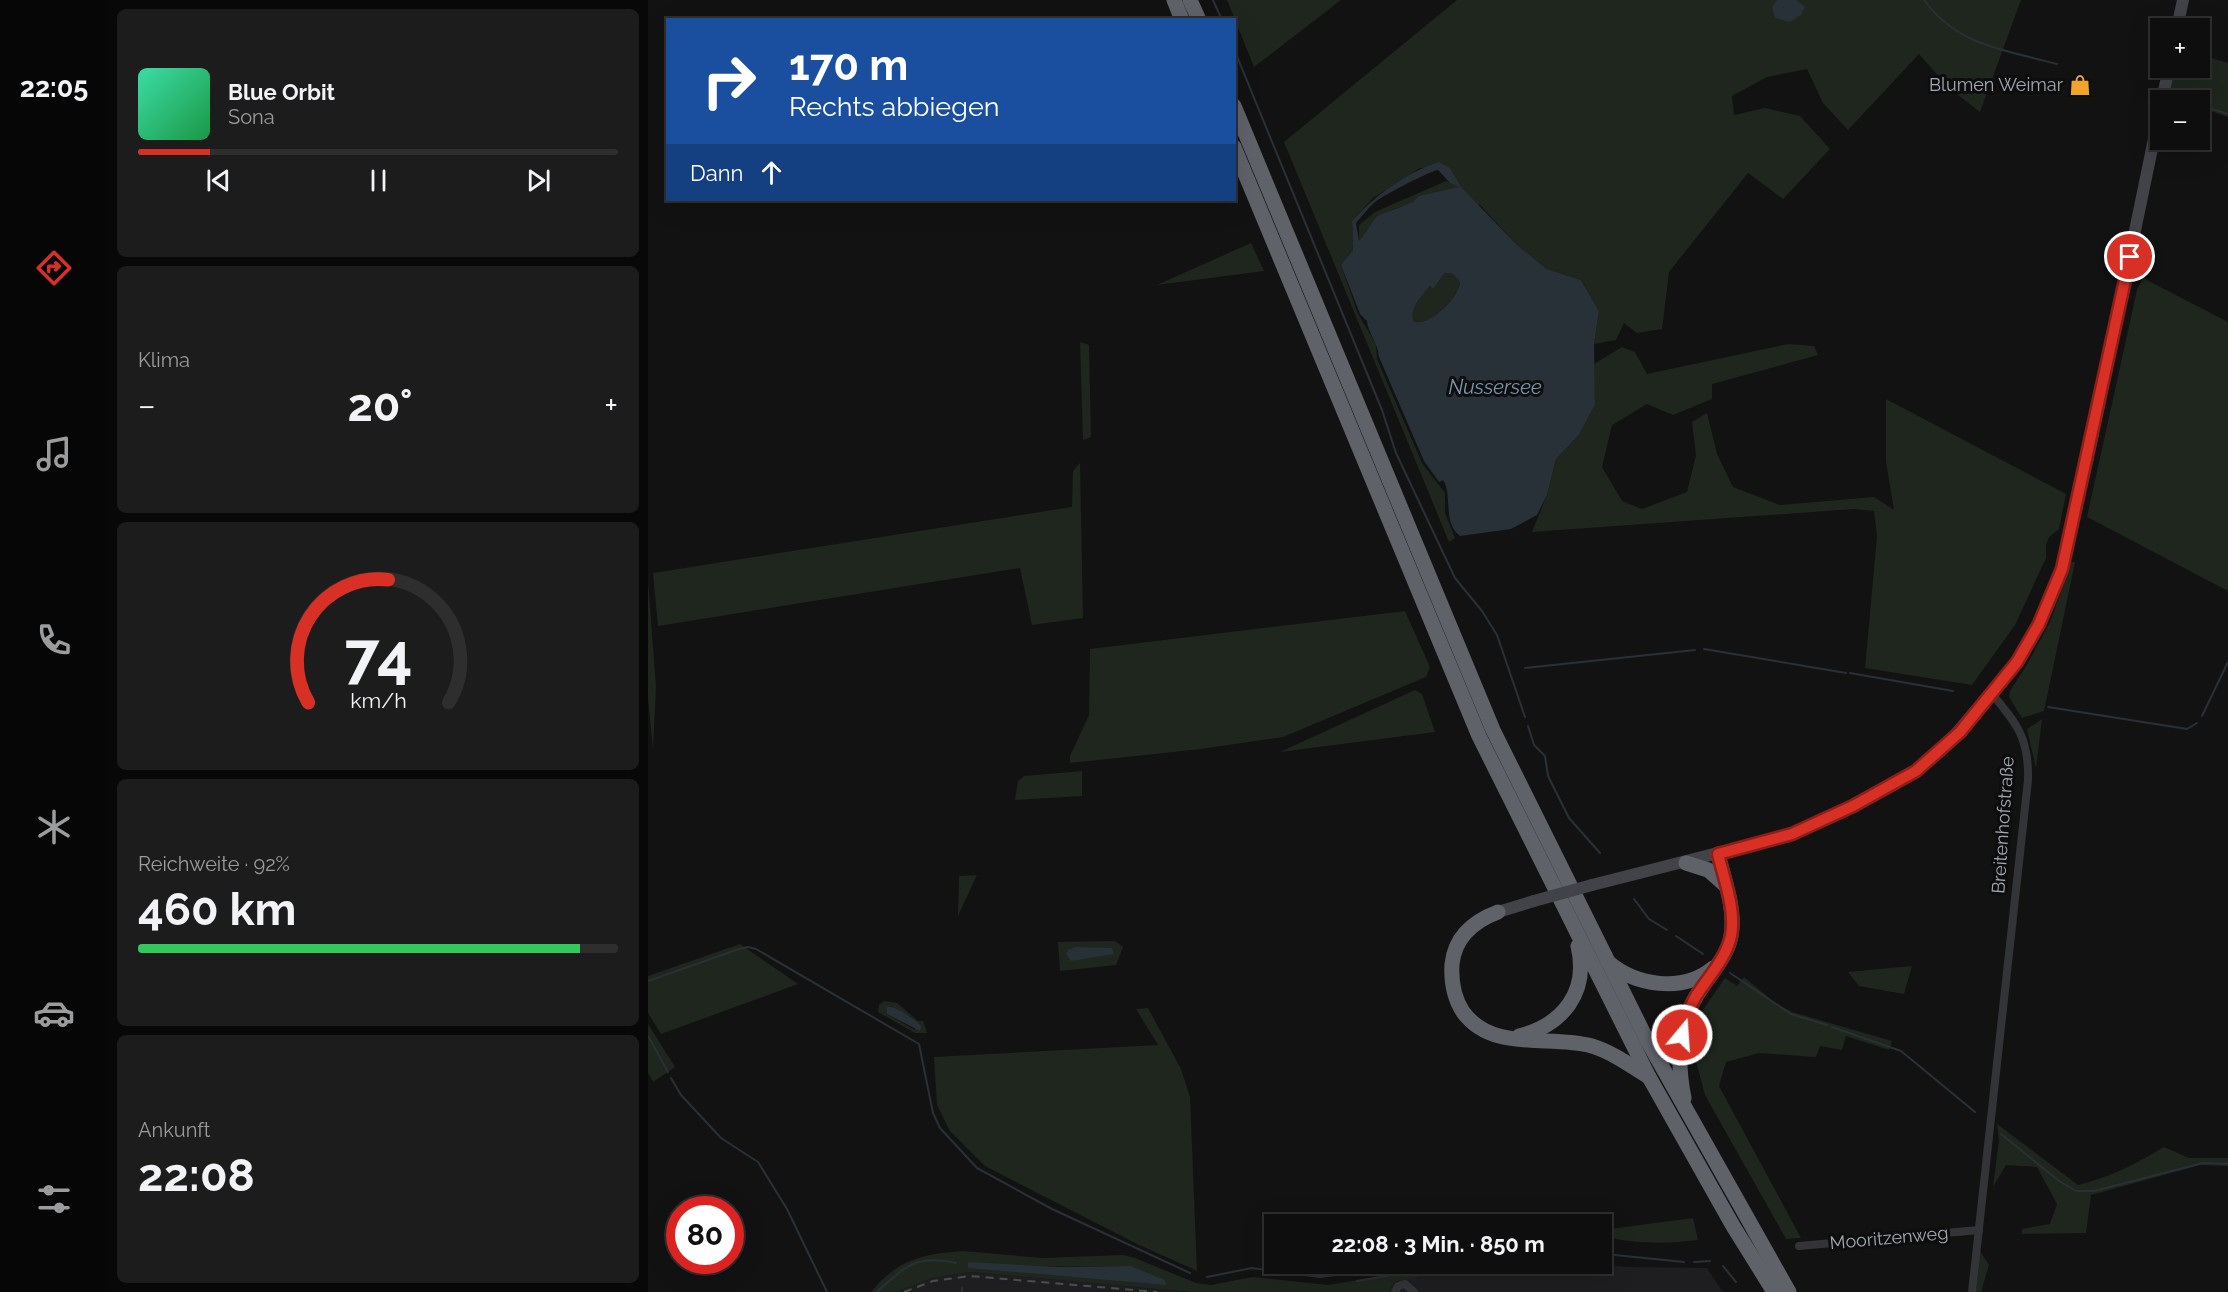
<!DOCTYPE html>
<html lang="de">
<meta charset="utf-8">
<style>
:root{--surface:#0e0e0e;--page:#1c1c1c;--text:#f1f3f6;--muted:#9b9c9e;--line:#2e2e2e;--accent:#d93025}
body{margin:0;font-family:Raleway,sans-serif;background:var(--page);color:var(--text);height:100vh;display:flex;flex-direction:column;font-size:22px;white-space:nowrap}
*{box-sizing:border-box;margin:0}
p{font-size:20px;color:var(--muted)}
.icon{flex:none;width:33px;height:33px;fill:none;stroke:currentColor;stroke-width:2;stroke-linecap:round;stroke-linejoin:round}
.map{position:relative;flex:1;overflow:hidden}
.details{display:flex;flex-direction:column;gap:9px;padding:9px;background:#080808;width:540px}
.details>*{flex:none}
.banner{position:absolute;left:18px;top:18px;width:570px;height:183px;border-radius:0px;box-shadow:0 6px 24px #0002,0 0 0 2px var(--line);background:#1a4fa0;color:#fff;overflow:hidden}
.controls{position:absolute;left:1502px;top:18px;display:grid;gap:12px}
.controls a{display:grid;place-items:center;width:60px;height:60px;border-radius:0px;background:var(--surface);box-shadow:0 6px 24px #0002,0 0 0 2px var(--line);font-size:30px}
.speed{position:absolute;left:18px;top:1196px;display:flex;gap:12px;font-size:30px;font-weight:700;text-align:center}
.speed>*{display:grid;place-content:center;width:78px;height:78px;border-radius:50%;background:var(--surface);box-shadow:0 6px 24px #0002,0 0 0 2px var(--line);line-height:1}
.speed .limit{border:9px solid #d22;background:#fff;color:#111}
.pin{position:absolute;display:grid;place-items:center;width:51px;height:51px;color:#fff;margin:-26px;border:3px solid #fff;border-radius:50%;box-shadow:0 2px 6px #0007}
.me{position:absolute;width:66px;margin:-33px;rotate:18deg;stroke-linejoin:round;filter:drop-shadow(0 0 4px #0008)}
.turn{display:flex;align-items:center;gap:21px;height:126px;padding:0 24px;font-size:27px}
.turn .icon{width:78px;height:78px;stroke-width:2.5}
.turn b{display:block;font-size:42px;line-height:51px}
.then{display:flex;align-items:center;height:57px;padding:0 24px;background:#0003;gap:12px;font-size:22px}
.big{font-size:45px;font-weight:700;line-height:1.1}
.details .card{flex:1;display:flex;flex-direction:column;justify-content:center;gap:9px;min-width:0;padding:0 21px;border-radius:9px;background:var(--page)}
.details .dial{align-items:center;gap:0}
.dial svg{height:156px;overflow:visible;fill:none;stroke:var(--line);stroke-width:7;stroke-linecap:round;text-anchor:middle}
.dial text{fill:var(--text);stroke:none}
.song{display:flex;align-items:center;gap:18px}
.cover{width:72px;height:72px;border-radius:9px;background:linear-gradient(135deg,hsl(160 70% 55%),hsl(140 70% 35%))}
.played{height:6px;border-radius:3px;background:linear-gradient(90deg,var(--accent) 15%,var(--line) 15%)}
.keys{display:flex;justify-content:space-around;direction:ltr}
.heat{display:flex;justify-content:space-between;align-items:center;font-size:33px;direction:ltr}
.charge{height:9px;border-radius:4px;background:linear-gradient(90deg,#34c759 92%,var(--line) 0)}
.trip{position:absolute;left:616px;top:1214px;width:348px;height:60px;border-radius:0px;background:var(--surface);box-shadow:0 6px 24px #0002,0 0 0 2px var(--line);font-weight:700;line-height:60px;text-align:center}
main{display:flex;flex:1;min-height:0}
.dock{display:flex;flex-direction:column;width:108px;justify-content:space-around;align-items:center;background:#060606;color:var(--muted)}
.dock .icon{width:42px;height:42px}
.dock .active{color:var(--accent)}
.dock b{font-size:27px;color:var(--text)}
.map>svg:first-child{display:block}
.built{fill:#1e1e20}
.green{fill:#1e261e;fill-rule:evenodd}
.water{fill:#283137;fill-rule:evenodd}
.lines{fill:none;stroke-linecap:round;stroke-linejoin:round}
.stream{stroke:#283137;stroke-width:2}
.street{stroke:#333438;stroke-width:8}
.secondary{stroke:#414348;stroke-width:12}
.highway{stroke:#5f6269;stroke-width:15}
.rail{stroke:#4a4c51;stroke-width:2;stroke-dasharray:8 6;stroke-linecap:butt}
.secondary-bridge{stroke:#414348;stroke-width:12}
.route-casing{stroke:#8d1f18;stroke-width:15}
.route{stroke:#d93025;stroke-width:10}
.labels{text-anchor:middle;stroke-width:6;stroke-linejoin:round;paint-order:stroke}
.poi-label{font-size:18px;fill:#a3a9b4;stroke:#0d0d0e;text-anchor:end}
.street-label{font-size:18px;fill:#a3a9b4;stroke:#0d0d0e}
.water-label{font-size:20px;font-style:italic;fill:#7999b0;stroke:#0d0d0e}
</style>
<main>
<nav class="dock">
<b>22:05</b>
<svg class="icon active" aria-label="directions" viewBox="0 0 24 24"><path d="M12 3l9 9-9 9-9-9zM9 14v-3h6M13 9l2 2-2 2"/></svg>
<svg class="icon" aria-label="music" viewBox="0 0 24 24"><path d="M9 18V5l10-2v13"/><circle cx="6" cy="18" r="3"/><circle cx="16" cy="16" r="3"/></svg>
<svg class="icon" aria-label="phone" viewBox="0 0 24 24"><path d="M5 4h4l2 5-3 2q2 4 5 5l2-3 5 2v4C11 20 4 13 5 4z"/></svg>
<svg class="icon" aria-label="climate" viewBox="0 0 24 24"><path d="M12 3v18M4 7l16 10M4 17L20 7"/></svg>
<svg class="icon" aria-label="car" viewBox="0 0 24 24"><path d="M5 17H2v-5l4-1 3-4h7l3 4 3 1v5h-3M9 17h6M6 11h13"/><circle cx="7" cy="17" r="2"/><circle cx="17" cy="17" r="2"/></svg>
<svg class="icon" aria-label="filters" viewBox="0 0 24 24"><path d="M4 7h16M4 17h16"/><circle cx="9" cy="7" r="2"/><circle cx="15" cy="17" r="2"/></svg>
</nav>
<section class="details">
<div class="card">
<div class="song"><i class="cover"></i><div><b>Blue Orbit</b><p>Sona</p></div></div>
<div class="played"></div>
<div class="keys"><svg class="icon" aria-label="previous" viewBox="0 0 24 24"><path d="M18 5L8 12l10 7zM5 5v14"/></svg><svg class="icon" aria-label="pause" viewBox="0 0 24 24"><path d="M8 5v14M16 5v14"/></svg><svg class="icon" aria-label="next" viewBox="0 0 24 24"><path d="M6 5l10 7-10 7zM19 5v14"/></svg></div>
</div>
<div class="card"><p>Klima</p>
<div class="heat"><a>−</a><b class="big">20°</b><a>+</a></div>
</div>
<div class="card dial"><svg viewBox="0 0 100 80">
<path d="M14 69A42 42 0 1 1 86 69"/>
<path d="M14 69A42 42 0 0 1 55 6" stroke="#d93025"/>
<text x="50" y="56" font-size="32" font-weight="700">74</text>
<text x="50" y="72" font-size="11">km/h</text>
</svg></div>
<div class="card"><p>Reichweite · 92%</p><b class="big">460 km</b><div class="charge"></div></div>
<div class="card"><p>Ankunft</p><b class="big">22:08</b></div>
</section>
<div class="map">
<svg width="1580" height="1292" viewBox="0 0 1580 1292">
<rect width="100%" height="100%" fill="#121213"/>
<g class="built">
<polygon points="819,1263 950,1263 977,1267 1059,1268 1075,1292 732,1292 771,1270"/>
<polygon points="322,1272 543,1292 248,1292 285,1278"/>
</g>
<g class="green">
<polygon points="579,0 693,0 606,67"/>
<path d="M 809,0 L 1373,0 L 1332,112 L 1300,87 L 1271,54 L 1200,130 L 1175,103 L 1159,69 L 1119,77 L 1084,96 L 1086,115 L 1117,108 L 1152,116 L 1182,149 L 1135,199 L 1100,173 L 1021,272 L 1014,329 L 989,333 L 976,323 L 968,340 L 946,344 L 951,311 L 933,280 L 899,269 L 869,245 L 832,205 C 784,203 738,193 711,242 L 711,225 L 727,212 L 798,181 L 812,187 L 802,168 L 772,168 L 725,198 L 704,221 L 705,250 L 693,265 L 710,314 L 728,344 L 729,359 L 774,463 L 797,493 L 797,513 L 807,538 L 801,542 L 636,142 Z"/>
<polygon points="1551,54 1580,63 1580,117 1551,107 1551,100 1521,98 1526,68 1551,68"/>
<polygon points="603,243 616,271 509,285"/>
<path d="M 797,273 L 805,274 L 812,282 C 810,299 783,325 766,322 C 760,308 774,296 782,286 L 785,289 Z"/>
<polygon points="1495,278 1580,322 1580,591 1439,517 1489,290"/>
<polygon points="432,342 441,345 443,437 435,440"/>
<polygon points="1140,344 1166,346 1170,355 1064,384 1064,399 1025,415 999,404 964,425 954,467 974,501 994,509 1039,492 1048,455 1044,422 1059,413 1069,454 1085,487 1132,505 1226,497 1246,510 1238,462 1238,399 1418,494 1411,529 1401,537 1398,545 1398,558 1367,625 1324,685 1217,668 1229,536 1226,511 1206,509 884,532 899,495 908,459 931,435 947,405 946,364 974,347 987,352 999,374"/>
<polygon points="432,463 435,618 384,625 372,568 10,626 5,573 424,507 425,471"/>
<polygon points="1423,562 1427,562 1396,711 1374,718 1361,697 1362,691 1381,661 1402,622"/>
<polygon points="0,581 8,687 5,749 0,699"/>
<polygon points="757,611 782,667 778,677 635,737 553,749 422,763 422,756 441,715 442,649"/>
<polygon points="767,690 774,694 787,732 632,752"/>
<polygon points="1394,719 1388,768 1379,729"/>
<polygon points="434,771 434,796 367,800 370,781 376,776"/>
<polygon points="329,875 310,916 311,876"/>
<polygon points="467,941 475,947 468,965 412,971 410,942"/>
<polygon points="92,944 150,984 13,1034 0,1013 0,976"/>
<polygon points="1264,966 1256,994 1211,986 1200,972"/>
<polygon points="1096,977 1127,1003 1144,1012 1244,1041 1241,1050 1198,1036 1194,1050 1172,1046 1168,1057 1111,1053 1078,1062 1071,1086 1153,1238 1138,1239 1057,1095 1048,1061 1047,1036 1042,1034 1048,1020 1077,978 1089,986"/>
<path d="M 236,1001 L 249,1003 L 270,1021 L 275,1021 L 279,1033 L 267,1033 L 230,1012 L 231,1005 ZM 238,1006 L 243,1006 L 265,1018 L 267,1030 L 239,1014 Z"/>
<polygon points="500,1008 533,1069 542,1097 549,1271 489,1244 337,1166 302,1131 289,1105 286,1057 510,1045 488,1009"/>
<polygon points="0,1024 27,1067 5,1082 0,1073"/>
<path d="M 1349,1124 L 1430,1185 C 1463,1177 1487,1164 1516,1147 L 1541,1158 L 1580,1158 L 1580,1166 L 1552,1165 L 1443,1195 L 1438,1233 L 1374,1234 L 1374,1229 L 1402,1224 L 1409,1204 L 1389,1167 L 1358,1165 L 1345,1187 L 1351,1140 Z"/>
<path d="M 1045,1218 L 1050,1240 C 1017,1244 987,1244 954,1236 L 954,1230 Z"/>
<path d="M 315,1251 L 395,1258 L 475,1255 L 487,1258 L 548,1283 L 563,1285 L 605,1277 L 680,1285 L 771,1270 L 773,1275 C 761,1284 747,1274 741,1292 L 543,1292 L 322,1272 L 285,1278 L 248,1292 L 223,1292 C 250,1259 275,1254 315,1251 ZM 483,1266 L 518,1284 L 320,1267 Z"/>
<polygon points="1332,1251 1341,1265 1333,1292 1328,1292"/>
</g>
<g class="water">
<polygon points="1129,0 1148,0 1157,7 1153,15 1142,22 1127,18 1124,7"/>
<path d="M 791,162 L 802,168 L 813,187 L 869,245 L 899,269 L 933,280 L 951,311 L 946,344 L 947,405 L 931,435 L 908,459 L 899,495 L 889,515 L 863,529 L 812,536 C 794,523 805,494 795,480 L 791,482 L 776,461 L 731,357 C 730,343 720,333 719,321 L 712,314 L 693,265 L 705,250 L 704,221 C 728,195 757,173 791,162 ZM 790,170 L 802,183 L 811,187 L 771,196 L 765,202 L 729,216 L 711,241 L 708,223 C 714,216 720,208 727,202 C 736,195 780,172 790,170 ZM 797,273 L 805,274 L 812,282 C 810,299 783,325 766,322 C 760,309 774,296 782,286 L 785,289 Z"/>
<polygon points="428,947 464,948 466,954 423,961 418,954 420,950"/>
<path d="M 238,1006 C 249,1006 265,1018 273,1026 L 272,1031 L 239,1014 Z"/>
<polygon points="320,1262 409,1267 483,1266 517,1280 518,1285 320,1268"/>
</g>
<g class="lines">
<g class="stream">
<polyline points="565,0 574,20"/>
<path d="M 1276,0 C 1309,46 1358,50 1409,64"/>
<polyline points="586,49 734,410 748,453 807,578 834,611 849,635 877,717"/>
<polyline points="1525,97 1537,100"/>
<polyline points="1551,105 1580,114"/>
<polyline points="1056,649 1198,673"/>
<polyline points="877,668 1047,650"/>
<polyline points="1202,673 1305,691"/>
<polyline points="1400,707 1539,729 1549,723"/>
<polyline points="1554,716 1580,662"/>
<polyline points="880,726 886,745 897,756 900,776 921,818 952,853"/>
<polyline points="986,899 1001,919 1019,930"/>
<polyline points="1028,936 1055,954"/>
<polyline points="1082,973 1143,1014 1179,1025"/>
<polyline points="0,981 91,949 100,947 108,949 271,1044 285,1113 292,1128 329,1168 404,1209 542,1273"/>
<polyline points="1184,1027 1253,1051 1327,1112"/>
<polyline points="0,1036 20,1072"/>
<polyline points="23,1078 33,1095 73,1138 110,1162 139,1209 179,1292"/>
<polyline points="1353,1134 1411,1181 1428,1191 1446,1191 1555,1163 1580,1164"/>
<polyline points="957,1254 1036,1262"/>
<polyline points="1046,1262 1062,1261"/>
<polyline points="1075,1266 1088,1282"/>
<polyline points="559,1277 604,1268 672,1277 695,1274"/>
<polyline points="709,1281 814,1263"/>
<path d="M 229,1292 C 258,1266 268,1254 308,1263"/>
<polyline points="314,1292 314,1288"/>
</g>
<g class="street">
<polyline points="1151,1246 1331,1230"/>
<polyline points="747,1292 750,1286 757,1284 766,1292"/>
<path d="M 1324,1292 L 1380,780 C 1381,739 1370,725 1344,694"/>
</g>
<g class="secondary">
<polyline points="1529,28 1535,0"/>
<polyline points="1514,100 1521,68"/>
<polyline points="944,885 1145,834 1205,806 1268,772 1295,749 1369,662 1391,624 1414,569 1439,462 1512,110"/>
<polyline points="850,912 886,901"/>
</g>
<g class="highway">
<polyline points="526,0 534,20"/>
<polyline points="542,0 551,20"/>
<polyline points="586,106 845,730 999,1040 1141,1292"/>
<polyline points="586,147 831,736 1001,1077 1085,1226 1126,1292"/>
<polyline points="1038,863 1060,870 1077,885"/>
<path d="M 850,912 C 826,921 807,936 804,964 C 803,980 806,998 815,1012 C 845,1053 902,1034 944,1046 C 964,1052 983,1066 1001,1077"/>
<path d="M 960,962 C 988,986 1035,993 1065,968"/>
<path d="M 871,1036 C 915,1025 941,992 930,946"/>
<path d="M 1036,1098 C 1029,1063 1029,1027 1049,995 C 1060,976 1079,958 1083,936 C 1088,909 1076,880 1070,854"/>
</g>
<polyline class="rail" points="256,1292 285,1281 322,1276 509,1292"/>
<polyline class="secondary-bridge" points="886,901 944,885"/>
</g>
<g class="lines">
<defs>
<path id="route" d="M 1034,1035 C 1037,1022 1041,1008 1048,996 C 1060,977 1078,959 1083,936 C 1088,910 1076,879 1070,854 L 1144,834 L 1205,806 L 1268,771 L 1312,732 L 1369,662 L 1391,624 L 1414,569 L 1482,257"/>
</defs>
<use href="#route" class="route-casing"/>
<use href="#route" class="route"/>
</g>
<defs>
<symbol id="shop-bare" viewBox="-9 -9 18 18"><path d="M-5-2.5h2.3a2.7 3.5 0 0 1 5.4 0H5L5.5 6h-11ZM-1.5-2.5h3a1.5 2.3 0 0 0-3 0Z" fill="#f2a32b" stroke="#0d0d0e" stroke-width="2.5" paint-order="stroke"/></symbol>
</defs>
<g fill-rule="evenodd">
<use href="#shop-bare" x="1417" y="70" width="30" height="30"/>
</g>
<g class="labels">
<g class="poi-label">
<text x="1415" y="91">Blumen Weimar</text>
</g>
<g class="street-label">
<text transform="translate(1355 825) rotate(-86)" y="6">Breitenhofstraße</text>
<text transform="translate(1241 1238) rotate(-5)" y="6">Mooritzenweg</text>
</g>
<g class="water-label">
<text x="847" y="394">Nussersee</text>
</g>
</g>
</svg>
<div class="controls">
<a>+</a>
<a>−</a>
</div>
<div class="speed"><div class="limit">80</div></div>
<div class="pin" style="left:1482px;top:257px;background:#d93025"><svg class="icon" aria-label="arrive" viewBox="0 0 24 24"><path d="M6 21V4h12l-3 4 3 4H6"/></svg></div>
<svg class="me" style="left:1034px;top:1035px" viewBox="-20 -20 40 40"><circle r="17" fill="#d93025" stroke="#fff" stroke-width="3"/><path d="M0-11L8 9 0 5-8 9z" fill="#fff"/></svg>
<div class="trip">22:08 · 3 Min. · 850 m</div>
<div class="banner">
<div class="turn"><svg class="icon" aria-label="right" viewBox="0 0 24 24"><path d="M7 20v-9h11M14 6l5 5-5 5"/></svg><div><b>170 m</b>Rechts abbiegen</div></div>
<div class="then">Dann<svg class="icon" aria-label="ahead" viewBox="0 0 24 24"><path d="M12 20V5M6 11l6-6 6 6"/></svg></div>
</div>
</div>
</main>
